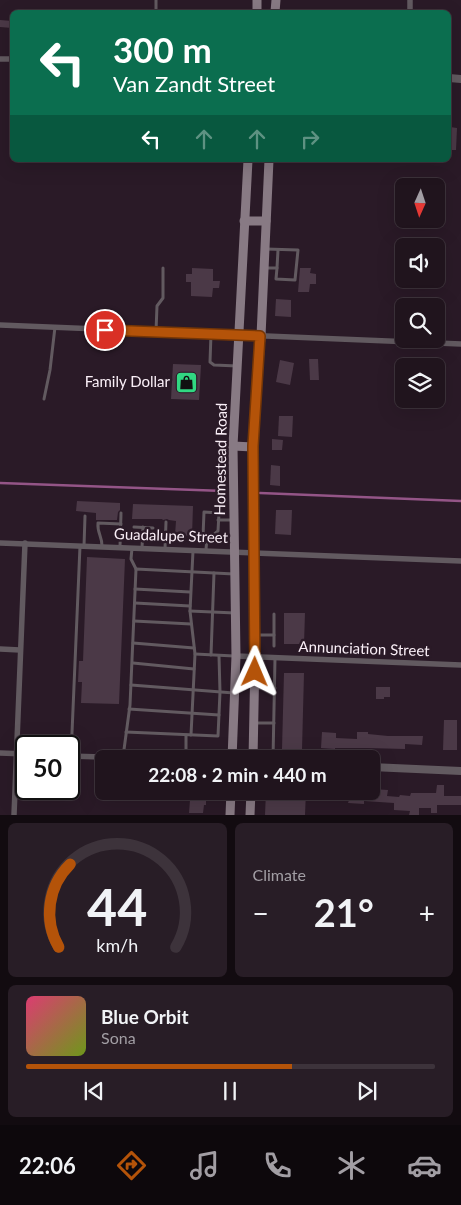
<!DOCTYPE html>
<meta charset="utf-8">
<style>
:root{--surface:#20141d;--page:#281d26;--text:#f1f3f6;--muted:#a29ea4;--line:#3d333b;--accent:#b45309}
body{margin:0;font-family:Lato,sans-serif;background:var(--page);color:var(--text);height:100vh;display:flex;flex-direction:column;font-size:19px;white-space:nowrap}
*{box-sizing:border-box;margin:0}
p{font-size:16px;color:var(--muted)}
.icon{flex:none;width:28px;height:28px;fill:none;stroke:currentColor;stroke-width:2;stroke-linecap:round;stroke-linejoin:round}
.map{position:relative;height:815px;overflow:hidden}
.panel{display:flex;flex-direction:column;gap:8px;padding:8px;background:#120b10;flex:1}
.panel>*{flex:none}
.banner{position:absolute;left:10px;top:10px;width:441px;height:152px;border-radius:8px;box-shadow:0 5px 20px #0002,0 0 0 1px var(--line);background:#0b6e4f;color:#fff;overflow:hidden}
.needle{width:32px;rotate:183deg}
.tools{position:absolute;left:395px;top:178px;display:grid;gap:10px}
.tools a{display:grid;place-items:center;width:50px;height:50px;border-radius:8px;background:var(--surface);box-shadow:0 5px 20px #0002,0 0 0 1px var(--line);font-size:25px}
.speed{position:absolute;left:15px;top:735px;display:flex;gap:10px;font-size:25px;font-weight:700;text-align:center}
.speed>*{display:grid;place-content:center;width:65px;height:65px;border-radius:50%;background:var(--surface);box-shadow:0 5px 20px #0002,0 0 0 1px var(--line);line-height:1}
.speed .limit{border:2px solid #111;border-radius:8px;background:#fff;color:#111}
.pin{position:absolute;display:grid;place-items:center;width:42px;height:42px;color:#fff;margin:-21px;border:2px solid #fff;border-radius:50%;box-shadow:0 1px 5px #0007}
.me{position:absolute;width:55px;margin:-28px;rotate:1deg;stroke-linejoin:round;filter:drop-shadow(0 0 4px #0008)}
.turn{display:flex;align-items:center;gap:18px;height:105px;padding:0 20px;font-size:22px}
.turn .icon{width:65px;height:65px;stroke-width:2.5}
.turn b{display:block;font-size:35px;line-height:42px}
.lanes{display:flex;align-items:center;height:48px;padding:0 20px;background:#0003;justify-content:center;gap:25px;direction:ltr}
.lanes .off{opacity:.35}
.big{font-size:38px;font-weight:700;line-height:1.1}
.panel .tile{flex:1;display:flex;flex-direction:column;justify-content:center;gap:8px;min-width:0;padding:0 18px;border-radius:8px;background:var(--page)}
.panel .dial{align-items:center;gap:0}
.dial svg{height:130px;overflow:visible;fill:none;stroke:var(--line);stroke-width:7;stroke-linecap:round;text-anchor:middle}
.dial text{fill:var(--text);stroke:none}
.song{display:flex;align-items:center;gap:15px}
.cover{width:60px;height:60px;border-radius:8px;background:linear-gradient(135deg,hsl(340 70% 55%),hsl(80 70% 35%))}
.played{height:5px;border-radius:2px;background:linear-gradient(90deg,var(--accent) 65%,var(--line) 65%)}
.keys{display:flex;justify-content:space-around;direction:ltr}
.heat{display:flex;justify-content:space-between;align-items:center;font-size:28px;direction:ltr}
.panel .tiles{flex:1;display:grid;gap:8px;grid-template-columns:1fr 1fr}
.tile:last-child{grid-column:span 2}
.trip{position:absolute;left:95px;top:750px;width:285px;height:50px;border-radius:8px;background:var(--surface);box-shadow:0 5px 20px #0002,0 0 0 1px var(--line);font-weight:700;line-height:50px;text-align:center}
.dock{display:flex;height:80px;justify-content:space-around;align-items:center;background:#0d080c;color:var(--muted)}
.dock .icon{width:35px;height:35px}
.dock .on{color:var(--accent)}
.dock b{font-size:22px;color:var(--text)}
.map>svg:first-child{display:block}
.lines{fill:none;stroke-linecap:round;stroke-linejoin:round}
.stream{stroke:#945587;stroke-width:2.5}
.building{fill:#4b3947}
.service{stroke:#625a60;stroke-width:3}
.minor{stroke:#625a60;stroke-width:5.5}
.tertiary{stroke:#625a60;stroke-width:8}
.secondary{stroke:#887a84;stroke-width:9}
.route-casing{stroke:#753606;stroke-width:12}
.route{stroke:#b45309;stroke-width:9}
.labels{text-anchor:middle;stroke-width:5;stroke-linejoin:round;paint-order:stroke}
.poi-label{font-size:15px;fill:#faeff7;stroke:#2a1a27;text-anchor:end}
.street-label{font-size:15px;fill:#faeff7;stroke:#2a1a27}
</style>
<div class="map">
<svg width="461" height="815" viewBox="0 0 461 815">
<rect width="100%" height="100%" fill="#2a1a27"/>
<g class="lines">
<g class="stream">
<polyline points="0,483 224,491"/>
<polyline points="260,493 461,501"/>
</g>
</g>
<g class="building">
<polygon points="0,20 12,21 12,28 0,27"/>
<polygon points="450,127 457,128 456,150 449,150"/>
<polygon points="192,268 213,269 213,281 220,281 219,288 213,288 212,297 191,296 191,282 186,282 186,274 192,274"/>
<polygon points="300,268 311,268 310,273 316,274 316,284 310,284 309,292 298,292"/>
<polygon points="276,299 291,300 291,317 275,316"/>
<polygon points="309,359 318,359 319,380 310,380"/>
<polygon points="280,360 294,363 290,385 276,382"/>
<polygon points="173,364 201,365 199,400 171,399"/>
<polygon points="279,416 293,416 292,437 278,436"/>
<polygon points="272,439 283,440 282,450 272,450"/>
<polygon points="271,465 280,466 280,486 270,485"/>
<polygon points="77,501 120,503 120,510 118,512 117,520 96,520 96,513 76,511"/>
<polygon points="133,504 193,506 192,536 175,535 176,521 169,520 167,519 163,520 162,519 132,519"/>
<polygon points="276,510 292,510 291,535 275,534"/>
<polygon points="87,557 125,559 119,704 81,703 82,682 78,682 79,661 83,661"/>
<polygon points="284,613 305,613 304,644 284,644"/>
<polygon points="284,673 304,673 302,750 282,749"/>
<polygon points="376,687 390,687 390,697 384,697 384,699 376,699"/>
<polygon points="444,720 457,720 457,750 443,750"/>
<polygon points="322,732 336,733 336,738 357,739 357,732 368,732 368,734 388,736 423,736 422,745 405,744 405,749 367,748 335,748 335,749 321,748"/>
<polygon points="437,785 444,785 444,796 461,796 461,805 437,805 437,813 431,813 431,808 419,808 419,815 409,815 410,811 394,810 394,803 364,801 364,804 348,803 349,800 332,799 332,791 373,791 373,789 388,790 387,796 399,797 400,795 410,796 411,793 436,793"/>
<polygon points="195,791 214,791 214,799 206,798 206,805 204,805 203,813 189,813 190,800 194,800"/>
<polygon points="266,791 306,791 305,815 265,815"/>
</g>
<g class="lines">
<g class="service">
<polyline points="156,12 156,0"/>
<polyline points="266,249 298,250 295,280 276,279 277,268 266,268"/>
<polyline points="277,268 278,250"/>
<polyline points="156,331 157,306 163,298 163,268"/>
<polyline points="211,334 210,362 214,365 237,366"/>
<polyline points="44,399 50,370 55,327"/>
<polygon points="204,512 219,513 218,531 211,537 203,536"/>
<polyline points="218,520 233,520"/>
<polyline points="134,527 153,528"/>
<polyline points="84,546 85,516"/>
<path d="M 102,546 C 102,536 97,533 98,523 L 121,524"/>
<polyline points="120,547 121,513"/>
<polyline points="132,548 131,559 136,569"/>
<polyline points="142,548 143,527"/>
<polyline points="165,549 166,522"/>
<polyline points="206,550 207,536"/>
<polyline points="135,589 190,592"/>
<polyline points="135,603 190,606"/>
<polyline points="190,611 235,613"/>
<polyline points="134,621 191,624"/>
<polyline points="257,635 274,635"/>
<polyline points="133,643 194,648"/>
<polyline points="274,646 274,614"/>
<polyline points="195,654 234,656"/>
<polyline points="211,655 214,573"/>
<polyline points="133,663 194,669"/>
<polyline points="131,685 234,693"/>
<polyline points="255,688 275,688"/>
<polyline points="129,709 219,715"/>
<polyline points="254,723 274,723"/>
<polyline points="126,732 218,736 220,692 219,656"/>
<polyline points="191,735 195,654 190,611 193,551"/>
<polyline points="71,756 80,546"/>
<polyline points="123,757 130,705 136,569 234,574"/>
<polyline points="186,759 186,735"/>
<polyline points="273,759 275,658"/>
</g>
<g class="minor">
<polyline points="410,12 410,0"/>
<polyline points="0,59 12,59"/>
<polyline points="0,325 461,344"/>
<polyline points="0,543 461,561"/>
<polyline points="0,649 20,650"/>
<polyline points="236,656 461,665"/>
<polyline points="0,753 26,754"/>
<polyline points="69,756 167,759"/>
<polyline points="14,815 25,543"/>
</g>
<g class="tertiary">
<polyline points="449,78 461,79"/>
<polyline points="371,767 461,771"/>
</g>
<g class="secondary">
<polyline points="257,12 257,0"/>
<polyline points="275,12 276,0"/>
<polyline points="244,221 266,221"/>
<polyline points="233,446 253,447"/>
<polyline points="232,759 236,656 233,446 248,160"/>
<polyline points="253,759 255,657 253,487 253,447 261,336 269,160"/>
<polyline points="230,815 231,791"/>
<polyline points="250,815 251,791"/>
</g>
</g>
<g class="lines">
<defs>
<polyline id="route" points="105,330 260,336 253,446 255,672"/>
</defs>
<use href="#route" class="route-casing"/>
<use href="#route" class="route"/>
</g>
<defs>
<symbol id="shop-square" viewBox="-11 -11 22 22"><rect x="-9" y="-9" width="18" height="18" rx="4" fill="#31d882" stroke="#2a1a27"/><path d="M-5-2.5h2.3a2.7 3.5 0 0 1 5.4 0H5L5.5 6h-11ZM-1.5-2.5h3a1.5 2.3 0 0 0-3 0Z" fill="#111"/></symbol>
</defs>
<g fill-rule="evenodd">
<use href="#shop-square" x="174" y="370" width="25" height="25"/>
</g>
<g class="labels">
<g class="poi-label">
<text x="170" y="387">Family Dollar</text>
</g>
<g class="street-label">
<text transform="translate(221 459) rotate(-89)" y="5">Homestead Road</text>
<text transform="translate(171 536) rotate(2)" y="5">Guadalupe Street</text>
<text transform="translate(364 649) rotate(2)" y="5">Annunciation Street</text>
</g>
</g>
</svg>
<div class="tools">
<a><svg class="needle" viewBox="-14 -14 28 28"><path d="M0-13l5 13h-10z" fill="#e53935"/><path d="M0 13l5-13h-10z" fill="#a29ea4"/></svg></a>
<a><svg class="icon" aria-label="sound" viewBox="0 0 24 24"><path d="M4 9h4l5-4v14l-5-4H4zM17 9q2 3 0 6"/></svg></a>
<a><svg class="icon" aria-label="search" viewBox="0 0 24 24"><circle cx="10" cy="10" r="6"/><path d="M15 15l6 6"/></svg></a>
<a><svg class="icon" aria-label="layers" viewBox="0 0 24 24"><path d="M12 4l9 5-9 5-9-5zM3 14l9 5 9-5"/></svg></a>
</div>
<div class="speed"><div class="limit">50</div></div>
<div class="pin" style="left:105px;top:330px;background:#d93025"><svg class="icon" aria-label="arrive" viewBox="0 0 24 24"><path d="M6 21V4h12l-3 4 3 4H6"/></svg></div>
<svg class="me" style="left:255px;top:672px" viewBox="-20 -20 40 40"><path d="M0-17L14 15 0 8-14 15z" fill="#b45309" stroke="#fff" stroke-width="4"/></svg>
<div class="trip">22:08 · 2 min · 440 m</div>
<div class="banner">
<div class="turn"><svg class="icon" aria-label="left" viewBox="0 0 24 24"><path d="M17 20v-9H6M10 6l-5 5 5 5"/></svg><div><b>300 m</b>Van Zandt Street</div></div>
<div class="lanes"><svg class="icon" aria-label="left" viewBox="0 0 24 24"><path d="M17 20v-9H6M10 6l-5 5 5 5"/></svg><svg class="icon off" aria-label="ahead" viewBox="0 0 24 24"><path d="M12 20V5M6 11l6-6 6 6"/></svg><svg class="icon off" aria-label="ahead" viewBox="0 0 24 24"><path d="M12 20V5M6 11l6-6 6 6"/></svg><svg class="icon off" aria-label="right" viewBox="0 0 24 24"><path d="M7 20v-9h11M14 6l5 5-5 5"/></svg></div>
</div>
</div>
<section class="panel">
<div class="tiles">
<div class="tile dial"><svg viewBox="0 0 100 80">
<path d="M14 69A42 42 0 1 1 86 69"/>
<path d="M14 69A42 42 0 0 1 21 18" stroke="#b45309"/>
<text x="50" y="56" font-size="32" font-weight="700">44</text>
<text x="50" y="72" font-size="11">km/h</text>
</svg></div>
<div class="tile"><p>Climate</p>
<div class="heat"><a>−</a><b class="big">21°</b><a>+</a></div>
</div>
<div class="tile">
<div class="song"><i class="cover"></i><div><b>Blue Orbit</b><p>Sona</p></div></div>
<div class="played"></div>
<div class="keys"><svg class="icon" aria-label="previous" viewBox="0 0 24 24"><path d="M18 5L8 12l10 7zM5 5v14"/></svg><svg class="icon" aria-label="pause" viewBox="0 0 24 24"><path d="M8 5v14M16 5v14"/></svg><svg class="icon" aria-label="next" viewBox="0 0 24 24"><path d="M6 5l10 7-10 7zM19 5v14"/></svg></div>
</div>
</div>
</section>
<nav class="dock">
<b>22:06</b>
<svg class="icon on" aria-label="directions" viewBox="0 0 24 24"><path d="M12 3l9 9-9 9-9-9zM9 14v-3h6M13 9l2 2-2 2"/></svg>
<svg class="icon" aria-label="music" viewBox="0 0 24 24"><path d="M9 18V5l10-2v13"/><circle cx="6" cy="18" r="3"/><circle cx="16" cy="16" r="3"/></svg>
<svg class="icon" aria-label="phone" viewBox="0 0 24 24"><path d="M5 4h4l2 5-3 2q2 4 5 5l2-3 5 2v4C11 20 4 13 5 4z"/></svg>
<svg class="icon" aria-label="climate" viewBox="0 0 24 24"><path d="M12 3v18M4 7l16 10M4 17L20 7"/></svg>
<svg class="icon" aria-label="car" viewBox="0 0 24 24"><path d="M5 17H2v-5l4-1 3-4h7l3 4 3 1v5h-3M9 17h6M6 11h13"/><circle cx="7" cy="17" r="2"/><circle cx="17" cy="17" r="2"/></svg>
</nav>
